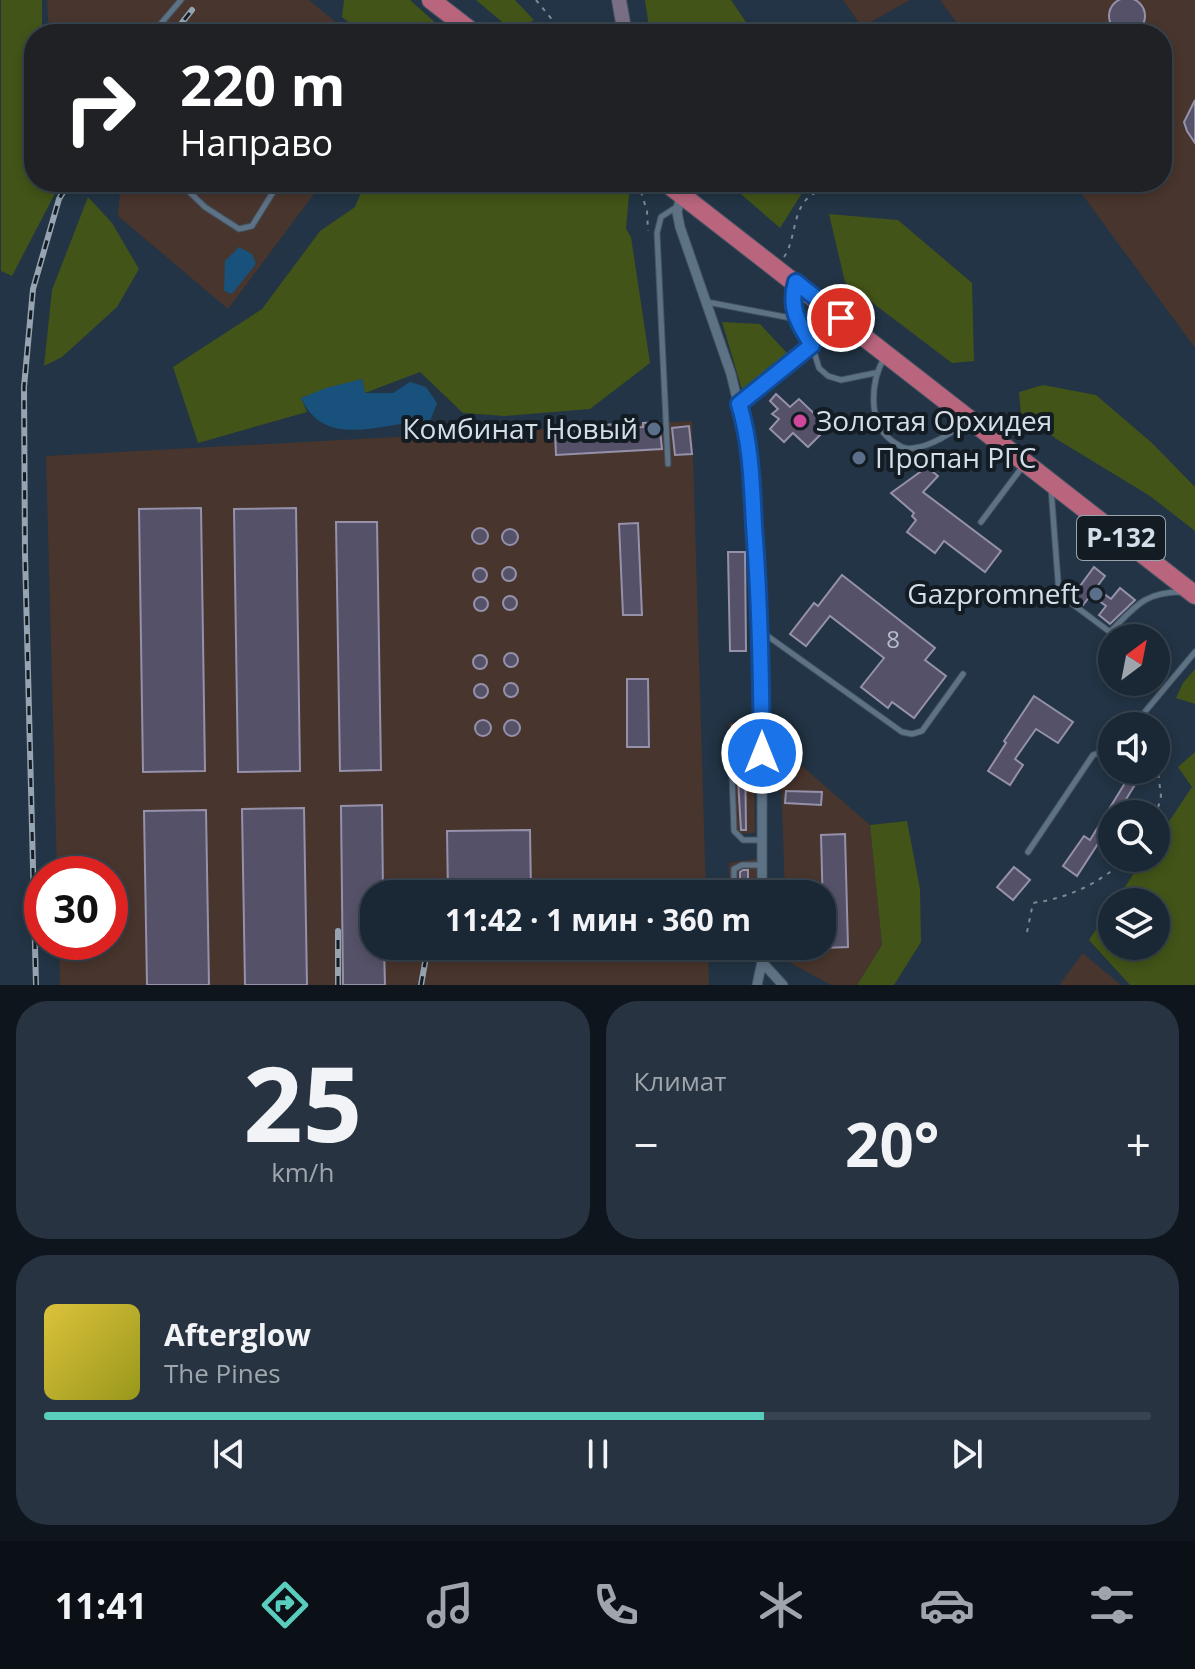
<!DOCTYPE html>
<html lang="ru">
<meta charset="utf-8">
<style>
:root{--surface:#1a2734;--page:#273340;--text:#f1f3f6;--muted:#9fa5ac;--line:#38444f;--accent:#59cebf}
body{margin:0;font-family:"Open Sans",sans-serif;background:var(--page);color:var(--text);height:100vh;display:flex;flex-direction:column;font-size:30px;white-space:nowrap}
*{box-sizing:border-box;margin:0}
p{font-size:26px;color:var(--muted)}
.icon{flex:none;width:44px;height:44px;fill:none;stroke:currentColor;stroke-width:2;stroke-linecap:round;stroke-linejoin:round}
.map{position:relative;height:985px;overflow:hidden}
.panel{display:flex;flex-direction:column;gap:16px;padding:16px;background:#0e151d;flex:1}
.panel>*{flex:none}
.top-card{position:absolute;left:24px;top:24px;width:1148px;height:168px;border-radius:32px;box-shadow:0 4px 12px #0003,0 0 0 2px var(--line);background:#202124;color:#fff;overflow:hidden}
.needle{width:52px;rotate:32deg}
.tools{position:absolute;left:1098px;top:624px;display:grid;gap:16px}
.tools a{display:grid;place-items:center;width:72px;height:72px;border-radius:50%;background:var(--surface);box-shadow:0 4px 12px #0003,0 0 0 2px var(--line);font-size:40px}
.speed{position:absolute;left:24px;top:856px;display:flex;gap:16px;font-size:40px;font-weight:700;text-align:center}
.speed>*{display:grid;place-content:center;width:104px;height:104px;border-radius:50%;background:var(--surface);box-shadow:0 4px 12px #0003,0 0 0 2px var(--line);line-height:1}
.speed .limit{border:12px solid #d22;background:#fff;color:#111}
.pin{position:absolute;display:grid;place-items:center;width:68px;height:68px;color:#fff;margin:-34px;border:4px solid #fff;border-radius:50%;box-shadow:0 2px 8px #0007}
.me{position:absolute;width:88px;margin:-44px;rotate:0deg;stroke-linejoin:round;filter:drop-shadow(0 0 6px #0008)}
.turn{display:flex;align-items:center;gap:28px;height:168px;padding:0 24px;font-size:36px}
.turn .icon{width:104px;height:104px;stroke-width:2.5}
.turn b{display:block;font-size:56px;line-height:68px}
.big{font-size:60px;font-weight:700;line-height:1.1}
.panel .card{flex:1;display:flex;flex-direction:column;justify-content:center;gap:12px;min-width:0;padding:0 28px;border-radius:32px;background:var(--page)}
.panel .dial{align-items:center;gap:0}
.dial b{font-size:104px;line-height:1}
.song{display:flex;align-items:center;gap:24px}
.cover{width:96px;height:96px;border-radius:12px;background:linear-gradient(135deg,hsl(50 70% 55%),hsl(60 70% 35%))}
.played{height:8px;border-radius:4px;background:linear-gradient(90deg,var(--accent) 65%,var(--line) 65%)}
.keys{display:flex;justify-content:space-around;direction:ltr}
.heat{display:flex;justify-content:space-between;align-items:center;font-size:44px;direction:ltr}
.panel .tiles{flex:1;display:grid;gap:16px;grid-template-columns:1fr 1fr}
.card:last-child{grid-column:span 2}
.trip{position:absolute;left:360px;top:880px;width:476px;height:80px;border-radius:32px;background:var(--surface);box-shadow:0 4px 12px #0003,0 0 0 2px var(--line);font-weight:700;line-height:80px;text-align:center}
.tabs{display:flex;height:128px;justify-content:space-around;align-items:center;background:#0a1015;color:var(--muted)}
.tabs .icon{width:56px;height:56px}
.tabs .on{color:var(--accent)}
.tabs b{font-size:36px;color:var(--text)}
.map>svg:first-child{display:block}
.industrial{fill:#48352d}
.green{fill:#425418}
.water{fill:#18527c}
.building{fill:#555168;stroke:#9591ab;stroke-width:2}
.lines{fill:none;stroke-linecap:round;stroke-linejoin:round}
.lane-casing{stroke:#425260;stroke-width:7}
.street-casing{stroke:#425260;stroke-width:11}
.secondary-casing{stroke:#425260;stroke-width:16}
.highway-casing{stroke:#425260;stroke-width:20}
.path{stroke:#7b8997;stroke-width:2;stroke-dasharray:4 6;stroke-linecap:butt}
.lane{stroke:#5e7285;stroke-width:5}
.street{stroke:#5e7285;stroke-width:9}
.secondary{stroke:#796e83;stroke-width:14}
.highway{stroke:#b9657d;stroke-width:18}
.rail-casing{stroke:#96a4b1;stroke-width:6}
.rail{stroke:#131b23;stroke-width:3;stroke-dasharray:9;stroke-linecap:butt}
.route-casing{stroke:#114b97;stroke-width:20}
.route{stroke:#1a73e8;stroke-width:14}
.hotel-dot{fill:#d1479c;stroke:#131b23;stroke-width:3}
.service-dot{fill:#5c6f8a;stroke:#131b23;stroke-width:3}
.labels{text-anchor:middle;stroke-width:8;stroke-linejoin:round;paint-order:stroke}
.number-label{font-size:24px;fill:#b4bbc9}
.shield{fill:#131b23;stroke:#99a4ae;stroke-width:2}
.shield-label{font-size:26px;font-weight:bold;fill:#d3dee9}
.poi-label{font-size:28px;fill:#d3dee9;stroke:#131b23;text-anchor:start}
</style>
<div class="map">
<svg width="1195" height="985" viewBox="0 0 1195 985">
<rect width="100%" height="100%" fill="#223445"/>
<g class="industrial">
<polygon points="47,0 309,0 350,34 49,34"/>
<polygon points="843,0 910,0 862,27"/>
<polygon points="940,0 1195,0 1195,348 1073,182 1162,182 1162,34 965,34"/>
<polygon points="121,182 323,182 228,309 118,216"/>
<polygon points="692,421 706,894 374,894 374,946 708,946 709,985 60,985 59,942 110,942 110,874 57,874 46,456"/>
<polygon points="753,722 755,833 732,834 729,723"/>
<polygon points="780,746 795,752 795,760 870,825 882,945 857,985 831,985 787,961 786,946 822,946 822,894 785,894"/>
<polygon points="756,859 756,894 729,894 729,863"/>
<polygon points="1083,953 1092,961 1121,985 1059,985"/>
</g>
<g class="green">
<polygon points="1,0 42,0 42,34 34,34 34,182 61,182 12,276 1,271"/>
<polygon points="344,0 410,0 448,34 364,34 342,17"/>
<polygon points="476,0 515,0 534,20 514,32"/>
<polygon points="645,0 731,0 754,34 650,34"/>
<polygon points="365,182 628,182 630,184 626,229 631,237 650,363 590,409 504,416 463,413 420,372 365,393 362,379 301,398 307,412 198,443 173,367 262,309 320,231 355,207"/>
<polygon points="727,182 809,182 780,228"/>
<polygon points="88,197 112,223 139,269 117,307 62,357 44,366 52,290"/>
<polygon points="829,214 898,220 972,283 974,361 952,363 845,282"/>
<polygon points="722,322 760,324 787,353 743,393"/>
<polygon points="1043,385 1096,395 1152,443 1195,487 1195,531 1150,496 1058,440 1021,414 1019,392"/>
<polygon points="1195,669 1195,704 1176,698 1183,683"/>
<polygon points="1195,752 1195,985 1130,985 1089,940 1112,906 1112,946 1156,946 1156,902 1115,902 1144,858 1156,858 1156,841 1192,787 1178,767"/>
<polygon points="907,821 920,889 921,942 894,985 857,985 882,945 870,825"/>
</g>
<g class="water">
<polygon points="239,247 252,254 256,264 232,294 224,291 225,261"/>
<path d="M 362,379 L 365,393 L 393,393 L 410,382 L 426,387 L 437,403 L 430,421 C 385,421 326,452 301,398 L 326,388 Z"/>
</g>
<g class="building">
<circle cx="1127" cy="16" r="18"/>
<polygon points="1195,100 1195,143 1187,131 1184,122"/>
<polygon points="776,394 790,407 799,399 824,423 817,431 821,434 808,447 793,433 784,442 770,429 779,419 772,414 778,409 770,401"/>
<polygon points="659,422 662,449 556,455 555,432 603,429 603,425 617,424 617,428 643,427 643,423"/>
<polygon points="689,426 692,454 675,455 672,428"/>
<polygon points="927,467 938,476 923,492 1001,551 985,572 944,541 935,553 907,532 916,520 912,516 914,513 891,493"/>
<polygon points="201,508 205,771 143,772 139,509"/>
<polygon points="296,508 300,771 238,772 234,509"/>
<polygon points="336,522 377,522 381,770 340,771"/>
<polygon points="638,523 642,615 623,615 619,524"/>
<circle cx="480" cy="536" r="8"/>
<circle cx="510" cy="537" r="8"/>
<polygon points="728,552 745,552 746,651 730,651"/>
<polygon points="1094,567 1105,576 1096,588 1111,599 1120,588 1135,600 1110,624 1099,615 1106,606 1091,595 1083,605 1072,597"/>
<circle cx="509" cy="574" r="7"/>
<circle cx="480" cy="575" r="7"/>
<polygon points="842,575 935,648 925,660 946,676 914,718 892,702 888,708 861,687 884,658 830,616 806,646 790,634 814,603 818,606"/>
<circle cx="510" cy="603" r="7"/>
<circle cx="481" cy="604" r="7"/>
<circle cx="511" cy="660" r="7"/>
<circle cx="480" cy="662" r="7"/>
<polygon points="627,679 648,679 649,747 627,747"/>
<circle cx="511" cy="690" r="7"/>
<circle cx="481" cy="691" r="7"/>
<polygon points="1034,696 1073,722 1058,743 1036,729 1015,759 1023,765 1010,785 988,771 1006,743 1004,741"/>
<circle cx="483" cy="728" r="8"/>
<circle cx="512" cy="728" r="8"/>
<polygon points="749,725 750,746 745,746 746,830 741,830 736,747 733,742 732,726"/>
<polygon points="1133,770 1144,770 1117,814 1112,814 1112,822 1077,876 1063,866 1084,836 1090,840"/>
<polygon points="786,791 822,792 821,805 785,803"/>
<polygon points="382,805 383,894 374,894 374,946 384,946 385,985 343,985 341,806"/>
<polygon points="304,808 307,985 245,985 242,809"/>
<polygon points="206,810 209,985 147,985 144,811"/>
<polygon points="530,830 531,894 448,894 447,831"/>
<polygon points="845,834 848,947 824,948 821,835"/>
<polygon points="1014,867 1030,880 1013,900 997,887"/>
<polygon points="743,870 748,870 748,894 740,894 740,872"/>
</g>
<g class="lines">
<defs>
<g id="lane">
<polyline points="152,34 181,0"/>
<polyline points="179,182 205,207 239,229 252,226 275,189 274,182"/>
<polyline points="794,288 792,307 812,345 819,368 828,376 841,380 875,373"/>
<polyline points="707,302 796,319"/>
<path d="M 884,358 C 871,381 867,422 891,440 C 898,445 904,450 914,448 C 931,446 952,433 965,423"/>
<polyline points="740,403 812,345"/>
<polyline points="668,464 657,233 661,217 678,206"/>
<path d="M 1051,488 L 1059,594 L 1110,632 C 1135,607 1144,592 1181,592"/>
<polyline points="981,522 1023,466"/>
<polyline points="762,632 902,732 912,734 922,731 963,674"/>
<polyline points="1133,726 1195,652"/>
<polyline points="731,747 734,831 743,840 761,840"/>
<polyline points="1028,852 1093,755 1112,748"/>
<polyline points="734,894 734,869 742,865 762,865"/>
</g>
<g id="street">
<polyline points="681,195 677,212 680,227 731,374 749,449 762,631 762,894"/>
<polyline points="762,946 762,962 783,985"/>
<polyline points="757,985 762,962"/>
</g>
<polyline id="secondary" points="619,0 625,34"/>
<g id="highway">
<polyline points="431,0 475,34"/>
<polyline points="665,182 1195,595"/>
</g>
</defs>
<use href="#lane" class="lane-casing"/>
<use href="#street" class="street-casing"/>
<use href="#secondary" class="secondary-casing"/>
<use href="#highway" class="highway-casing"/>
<g class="path">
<polyline points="536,0 564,34"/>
<polyline points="638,182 647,211 648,231"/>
<path d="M 784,257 C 796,240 792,211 809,197 C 816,191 829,187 838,182"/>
<polyline points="1156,754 1161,796 1156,816"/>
<path d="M 1027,932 L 1033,903 C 1069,898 1100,883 1127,858"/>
</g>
<use href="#lane" class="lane"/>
<use href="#street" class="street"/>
<use href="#secondary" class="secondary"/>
<use href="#highway" class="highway"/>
<defs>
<g id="rail">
<polyline points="173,34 192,10"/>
<polyline points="36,985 25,554 24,387 33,289 59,199 69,182"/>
<polyline points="338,985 338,931"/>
<polyline points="421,985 428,946"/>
</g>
</defs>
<use href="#rail" class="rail-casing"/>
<use href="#rail" class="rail"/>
</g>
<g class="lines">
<defs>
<path id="route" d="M 762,753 C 761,676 760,603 754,526 C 752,485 751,443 739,404 L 812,345 C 799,324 788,308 796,282 L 841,318"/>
</defs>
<use href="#route" class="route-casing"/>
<use href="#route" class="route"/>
</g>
<circle class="hotel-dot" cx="800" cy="421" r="8"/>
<g class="service-dot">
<circle cx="654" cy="429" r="8"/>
<circle cx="859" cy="458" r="8"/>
<circle cx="1096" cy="594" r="8"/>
</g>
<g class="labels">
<g class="number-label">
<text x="893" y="648">8</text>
</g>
<rect class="shield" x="1077" y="516" width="88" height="44" rx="6"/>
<g class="shield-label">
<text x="1121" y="547">Р-132</text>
</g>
<g class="poi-label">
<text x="816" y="431">Золотая Орхидея</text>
<text x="638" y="439" text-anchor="end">Комбинат Новый</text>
<text x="875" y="468">Пропан РГС</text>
<text x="1080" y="604" text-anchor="end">Gazpromneft</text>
</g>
</g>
</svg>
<div class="tools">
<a><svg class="needle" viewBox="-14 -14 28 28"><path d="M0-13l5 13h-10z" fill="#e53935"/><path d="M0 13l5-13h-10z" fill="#9fa5ac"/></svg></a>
<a><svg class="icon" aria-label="sound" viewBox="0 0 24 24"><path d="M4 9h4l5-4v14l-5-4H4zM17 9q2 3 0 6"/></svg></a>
<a><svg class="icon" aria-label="search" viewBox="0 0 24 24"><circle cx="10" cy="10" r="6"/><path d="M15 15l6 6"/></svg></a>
<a><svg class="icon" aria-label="layers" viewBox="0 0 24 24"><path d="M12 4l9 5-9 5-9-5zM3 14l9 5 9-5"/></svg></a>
</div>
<div class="speed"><div class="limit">30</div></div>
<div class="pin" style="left:841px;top:318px;background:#d93025"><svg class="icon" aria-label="arrive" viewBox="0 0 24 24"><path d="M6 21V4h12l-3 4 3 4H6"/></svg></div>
<svg class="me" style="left:762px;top:753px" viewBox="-20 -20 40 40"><circle r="17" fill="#1a73e8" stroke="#fff" stroke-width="3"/><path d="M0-11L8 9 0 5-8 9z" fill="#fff"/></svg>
<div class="trip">11:42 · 1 мин · 360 m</div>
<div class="top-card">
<div class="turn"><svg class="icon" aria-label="right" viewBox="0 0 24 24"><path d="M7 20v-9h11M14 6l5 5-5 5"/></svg><div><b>220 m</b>Направо</div></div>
</div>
</div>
<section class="panel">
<div class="tiles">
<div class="card dial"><b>25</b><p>km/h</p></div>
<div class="card"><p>Климат</p>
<div class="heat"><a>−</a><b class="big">20°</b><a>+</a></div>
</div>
<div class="card">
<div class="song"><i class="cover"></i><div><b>Afterglow</b><p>The Pines</p></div></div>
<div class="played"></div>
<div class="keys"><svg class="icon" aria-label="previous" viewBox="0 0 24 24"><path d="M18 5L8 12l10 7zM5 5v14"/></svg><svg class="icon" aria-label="pause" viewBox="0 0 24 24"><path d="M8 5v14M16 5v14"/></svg><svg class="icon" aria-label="next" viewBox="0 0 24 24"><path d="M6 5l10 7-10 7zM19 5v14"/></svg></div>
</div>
</div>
</section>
<nav class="tabs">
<b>11:41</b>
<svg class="icon on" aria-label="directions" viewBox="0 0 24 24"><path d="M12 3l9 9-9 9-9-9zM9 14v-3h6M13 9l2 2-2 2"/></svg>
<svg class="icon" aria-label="music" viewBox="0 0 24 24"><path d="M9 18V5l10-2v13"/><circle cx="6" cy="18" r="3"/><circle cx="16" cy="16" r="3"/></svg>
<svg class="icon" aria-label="phone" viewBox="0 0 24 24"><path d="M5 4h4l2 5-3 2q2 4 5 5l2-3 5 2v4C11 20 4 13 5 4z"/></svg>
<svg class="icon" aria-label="climate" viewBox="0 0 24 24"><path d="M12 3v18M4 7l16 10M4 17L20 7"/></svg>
<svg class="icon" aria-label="car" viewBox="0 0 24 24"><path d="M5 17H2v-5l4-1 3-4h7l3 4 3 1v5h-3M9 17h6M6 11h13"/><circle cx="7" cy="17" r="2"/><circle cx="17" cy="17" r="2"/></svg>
<svg class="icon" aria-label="filters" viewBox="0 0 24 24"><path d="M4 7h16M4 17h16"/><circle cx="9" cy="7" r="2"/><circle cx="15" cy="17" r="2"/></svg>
</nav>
